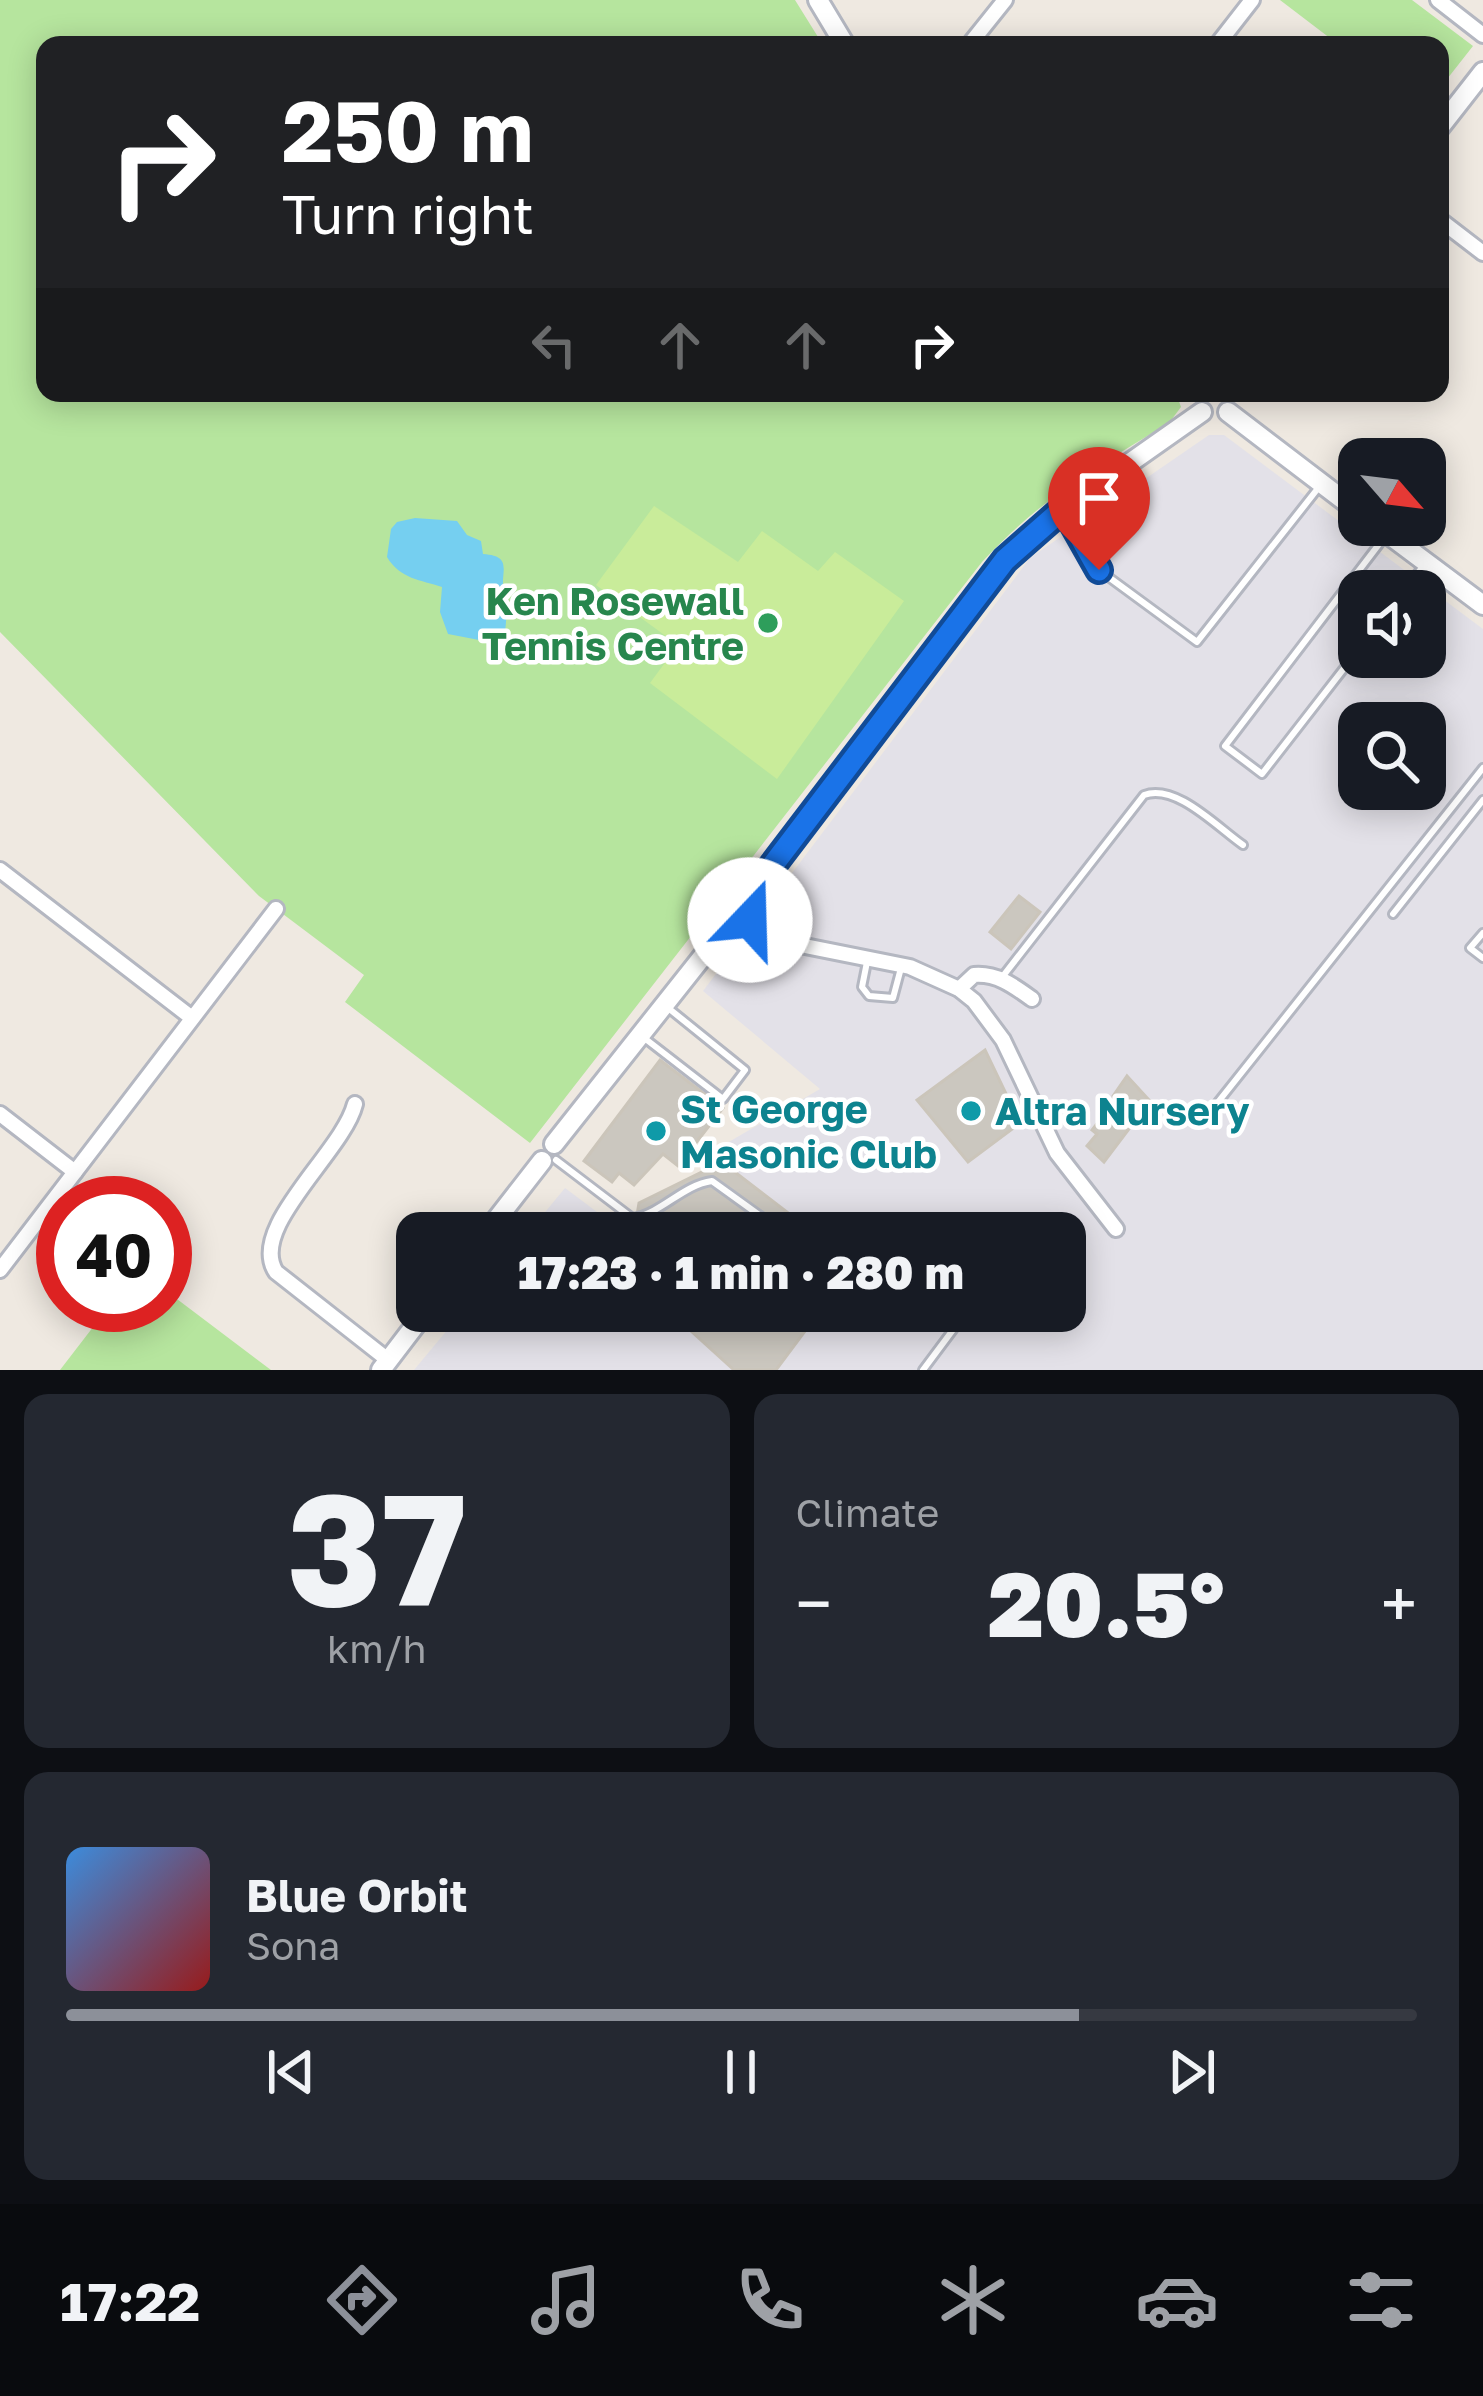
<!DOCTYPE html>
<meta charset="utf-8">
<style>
:root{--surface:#171b24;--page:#242831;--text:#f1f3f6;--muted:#9ea1a6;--line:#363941;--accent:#8c9099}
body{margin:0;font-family:"Golos Text",sans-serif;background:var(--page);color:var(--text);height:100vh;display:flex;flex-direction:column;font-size:45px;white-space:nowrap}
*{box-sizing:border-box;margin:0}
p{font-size:39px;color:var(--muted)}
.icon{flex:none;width:66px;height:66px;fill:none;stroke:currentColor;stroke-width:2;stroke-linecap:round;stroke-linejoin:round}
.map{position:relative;height:1370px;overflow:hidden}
.sheet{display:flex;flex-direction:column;gap:24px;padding:24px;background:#0d0f14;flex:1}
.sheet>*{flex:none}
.guide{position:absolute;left:36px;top:36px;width:1413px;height:366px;border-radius:24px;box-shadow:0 6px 30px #0003;background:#202124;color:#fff;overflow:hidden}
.needle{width:78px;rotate:118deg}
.fabs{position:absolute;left:1338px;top:438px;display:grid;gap:24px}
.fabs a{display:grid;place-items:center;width:108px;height:108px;border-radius:24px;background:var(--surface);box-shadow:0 6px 30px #0003;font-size:60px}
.speed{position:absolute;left:36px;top:1176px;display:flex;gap:24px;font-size:60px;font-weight:700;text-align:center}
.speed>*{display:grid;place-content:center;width:156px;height:156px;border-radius:50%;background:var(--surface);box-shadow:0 6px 30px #0003;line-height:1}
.speed .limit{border:18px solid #d22;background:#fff;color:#111}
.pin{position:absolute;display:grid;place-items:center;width:102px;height:102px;color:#fff;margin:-123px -51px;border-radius:50% 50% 50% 0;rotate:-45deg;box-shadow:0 0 12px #0007}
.pin .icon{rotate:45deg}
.me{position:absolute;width:132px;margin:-66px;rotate:21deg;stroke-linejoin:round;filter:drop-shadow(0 0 9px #0008)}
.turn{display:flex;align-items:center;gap:42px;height:252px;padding:0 48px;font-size:54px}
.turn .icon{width:156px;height:156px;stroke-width:2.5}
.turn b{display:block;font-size:84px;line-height:102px}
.lanes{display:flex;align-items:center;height:114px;padding:0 48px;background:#0003;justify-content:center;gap:60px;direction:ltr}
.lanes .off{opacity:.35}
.big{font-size:90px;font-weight:800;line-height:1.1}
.sheet .widget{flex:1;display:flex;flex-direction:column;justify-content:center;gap:18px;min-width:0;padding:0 42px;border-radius:24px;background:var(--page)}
.sheet .dial{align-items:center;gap:0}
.dial b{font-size:156px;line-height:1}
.song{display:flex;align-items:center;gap:36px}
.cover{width:144px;height:144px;border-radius:18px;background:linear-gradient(135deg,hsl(210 70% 55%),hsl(0 70% 35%))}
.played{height:12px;border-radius:6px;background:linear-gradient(90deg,var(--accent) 75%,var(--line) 75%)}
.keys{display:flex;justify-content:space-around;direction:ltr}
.heat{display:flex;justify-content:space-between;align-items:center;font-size:66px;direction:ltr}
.sheet .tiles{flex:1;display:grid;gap:24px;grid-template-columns:1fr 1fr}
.widget:last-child{grid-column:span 2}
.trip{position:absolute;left:396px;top:1212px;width:690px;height:120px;border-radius:24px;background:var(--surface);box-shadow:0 6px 30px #0003;font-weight:800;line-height:120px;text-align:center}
.tab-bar{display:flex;height:192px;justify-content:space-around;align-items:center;background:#090b0e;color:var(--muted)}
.tab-bar .icon{width:84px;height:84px}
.tab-bar .on{color:var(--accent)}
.tab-bar b{font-size:54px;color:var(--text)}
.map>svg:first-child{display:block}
.industrial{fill:#e3e1e8;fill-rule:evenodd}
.green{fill:#b6e59e}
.pitch{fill:#c9ec9a}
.water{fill:#75cff0}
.building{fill:#cbc7bf;stroke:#cbc5ba;stroke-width:3}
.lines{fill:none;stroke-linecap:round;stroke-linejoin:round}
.lane-casing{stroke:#b4b7c1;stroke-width:12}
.street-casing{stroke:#b4b7c1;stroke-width:20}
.secondary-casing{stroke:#b4b7c1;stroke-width:24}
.lane{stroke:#fff;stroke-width:6}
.street{stroke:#fff;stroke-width:14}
.secondary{stroke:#fff;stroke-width:18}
.route-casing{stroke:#114b97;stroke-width:30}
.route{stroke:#1a73e8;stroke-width:21}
.leisure-dot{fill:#2e9e5b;stroke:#fff;stroke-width:4.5}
.culture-dot{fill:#0f9aa8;stroke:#fff;stroke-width:4.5}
.labels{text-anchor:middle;stroke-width:9;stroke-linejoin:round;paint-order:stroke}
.leisure-label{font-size:39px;font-weight:bold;fill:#27864d;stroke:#fff;text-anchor:end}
.culture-label{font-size:39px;font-weight:bold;fill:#0d838f;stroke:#fff;text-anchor:start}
</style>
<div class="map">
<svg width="1483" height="1370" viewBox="0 0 1483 1370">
<rect width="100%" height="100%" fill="#efe9e1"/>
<g class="industrial">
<path d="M 1209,435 L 1224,435 L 1483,629 L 1483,1370 L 776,1370 L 820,1311 L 1065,1311 L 1065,1233 L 868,1233 L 858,1227 L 841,1233 L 796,1219 L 727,1166 L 714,1166 L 730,1154 L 727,1143 L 820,1089 L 703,991 L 1030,558 ZM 1359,591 L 1425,591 L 1425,657 L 1359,657 ZM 1359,723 L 1425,723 L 1425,789 L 1359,789 Z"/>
<polygon points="565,1188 625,1233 528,1233"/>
<polygon points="463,1311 669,1311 734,1370 414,1370"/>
</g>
<g class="green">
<path d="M 0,0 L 795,0 L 823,45 L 45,45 L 45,393 L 1176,393 L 1181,407 L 1169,423 C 1096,467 1040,499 982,562 L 530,1143 L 345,1002 L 364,975 L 259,896 L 0,632 Z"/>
<polygon points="1280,0 1412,0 1473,46 1440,88 1440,45 1339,45"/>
<polygon points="165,1290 271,1370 60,1370 110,1305 165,1305"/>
</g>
<polygon class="pitch" points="654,506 738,562 762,531 818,571 835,552 904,601 777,779 650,683 678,645 596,585"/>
<path class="water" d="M 415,518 L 457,521 L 467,535 L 481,541 L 483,554 C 515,556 499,573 504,592 C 507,605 507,616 505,632 L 479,640 L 448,634 L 440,612 L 442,587 C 421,580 400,579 387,557 L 391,529 L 397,522 Z"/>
<g class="building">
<polygon points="1019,896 1040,912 1011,949 990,932"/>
<polygon points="985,1050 1020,1123 968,1162 917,1100"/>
<polygon points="660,1060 723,1108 678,1166 663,1154 634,1185 619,1173 612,1182 584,1161"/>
<polygon points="1127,1076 1150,1101 1104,1162 1087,1146 1097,1134 1092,1130 1114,1102 1113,1096"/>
<polygon points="714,1166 727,1166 796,1219 841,1233 634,1233 639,1203"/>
<polygon points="669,1311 820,1311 776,1370 734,1370"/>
</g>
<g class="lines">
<defs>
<g id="lane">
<polyline points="1064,510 1099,570 1197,642 1319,487"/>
<polyline points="1404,591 1424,565"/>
<polyline points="1359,649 1262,774 1225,746 1386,535"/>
<polyline points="1393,914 1483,800"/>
<polyline points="1483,933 1470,948 1483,958"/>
<polyline points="867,962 862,987 869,996 893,998 901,968"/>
<path d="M 1003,976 L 1144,795 C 1176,783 1217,827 1243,845"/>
<polyline points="643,1037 723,1099 745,1070 667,1007"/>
<polyline points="1211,1111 1483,768"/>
<polyline points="556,1160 652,1233"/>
<path d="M 634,1218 C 663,1212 683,1185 712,1181 L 784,1233"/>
<polyline points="923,1370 967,1311"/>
</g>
<g id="street">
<polyline points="1438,0 1483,35"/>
<polyline points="969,45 1005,0"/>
<polyline points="1217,45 1252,0"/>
<polyline points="1440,220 1483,253"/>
<polyline points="0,870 192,1018"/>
<polyline points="750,920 800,945 910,967 959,989 974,1001 1003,1040 1057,1153 1116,1229"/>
<path d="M 959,989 L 974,975 C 997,973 1014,986 1032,999"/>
<path d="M 355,1104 C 343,1152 247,1228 276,1272 L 388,1360"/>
<polyline points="0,1114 75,1172"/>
<polyline points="0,1270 276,909"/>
</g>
<g id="secondary">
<polyline points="818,0 845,45"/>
<polyline points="1440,127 1483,72"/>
<polyline points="1228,412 1359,512"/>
<polyline points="1376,525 1483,605"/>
<polyline points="747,899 1005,560 1064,509 1202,412"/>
<path d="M 554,1144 L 730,922 L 725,913 L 730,900 L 743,897 C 753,902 756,911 750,920 L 738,925 L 730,922"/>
<polyline points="486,1233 542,1161"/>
<polyline points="381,1370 426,1311"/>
</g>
</defs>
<use href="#lane" class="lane-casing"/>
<use href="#street" class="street-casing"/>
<use href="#secondary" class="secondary-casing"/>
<use href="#lane" class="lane"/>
<use href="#street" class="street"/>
<use href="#secondary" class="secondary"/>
</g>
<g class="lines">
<defs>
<polyline id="route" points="750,920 753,907 747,899 1005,560 1064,508 1099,570"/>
</defs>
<use href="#route" class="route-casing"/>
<use href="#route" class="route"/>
</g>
<circle class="leisure-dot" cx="768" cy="623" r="12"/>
<g class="culture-dot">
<circle cx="971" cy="1111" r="12"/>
<circle cx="656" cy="1131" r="12"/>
</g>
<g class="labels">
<g class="leisure-label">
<text x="744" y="615">Ken Rosewall<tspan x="744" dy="45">Tennis Centre</tspan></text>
</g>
<g class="culture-label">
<text x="680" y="1123">St George<tspan x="680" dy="45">Masonic Club</tspan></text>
<text x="995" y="1125">Altra Nursery</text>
</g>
</g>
</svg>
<div class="fabs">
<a><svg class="needle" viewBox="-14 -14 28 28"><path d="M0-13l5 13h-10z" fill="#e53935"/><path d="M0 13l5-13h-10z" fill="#9ea1a6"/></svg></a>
<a><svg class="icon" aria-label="sound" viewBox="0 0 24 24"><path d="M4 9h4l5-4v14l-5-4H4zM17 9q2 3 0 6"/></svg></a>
<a><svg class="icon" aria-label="search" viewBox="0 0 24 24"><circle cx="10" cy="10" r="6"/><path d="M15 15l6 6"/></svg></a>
</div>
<div class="speed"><div class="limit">40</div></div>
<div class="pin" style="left:1099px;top:570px;background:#d93025"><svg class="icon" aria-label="arrive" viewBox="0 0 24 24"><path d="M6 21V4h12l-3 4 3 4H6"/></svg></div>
<svg class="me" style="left:750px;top:920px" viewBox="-20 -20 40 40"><circle r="19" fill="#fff"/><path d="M0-13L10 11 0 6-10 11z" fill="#1a73e8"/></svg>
<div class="trip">17:23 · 1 min · 280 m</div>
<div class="guide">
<div class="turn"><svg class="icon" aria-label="right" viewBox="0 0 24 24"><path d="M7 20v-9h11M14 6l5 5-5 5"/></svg><div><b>250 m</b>Turn right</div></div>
<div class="lanes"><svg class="icon off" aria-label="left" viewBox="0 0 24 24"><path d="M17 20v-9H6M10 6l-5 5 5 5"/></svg><svg class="icon off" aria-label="ahead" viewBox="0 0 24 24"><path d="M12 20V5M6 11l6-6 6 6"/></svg><svg class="icon off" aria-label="ahead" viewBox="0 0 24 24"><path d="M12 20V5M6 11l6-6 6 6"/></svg><svg class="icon" aria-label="right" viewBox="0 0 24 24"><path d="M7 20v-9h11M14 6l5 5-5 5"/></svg></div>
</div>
</div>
<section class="sheet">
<div class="tiles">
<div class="widget dial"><b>37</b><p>km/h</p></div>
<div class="widget"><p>Climate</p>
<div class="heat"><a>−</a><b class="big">20.5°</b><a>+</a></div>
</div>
<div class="widget">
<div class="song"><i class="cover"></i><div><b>Blue Orbit</b><p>Sona</p></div></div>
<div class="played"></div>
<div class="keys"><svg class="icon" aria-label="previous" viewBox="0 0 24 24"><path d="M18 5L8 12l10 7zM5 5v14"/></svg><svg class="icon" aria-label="pause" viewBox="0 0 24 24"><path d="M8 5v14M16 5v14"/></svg><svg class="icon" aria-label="next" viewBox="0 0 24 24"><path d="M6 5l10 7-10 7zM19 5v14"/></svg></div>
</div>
</div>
</section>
<nav class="tab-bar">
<b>17:22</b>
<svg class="icon on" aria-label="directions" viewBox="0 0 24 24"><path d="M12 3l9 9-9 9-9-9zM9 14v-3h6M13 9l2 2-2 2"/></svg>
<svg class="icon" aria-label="music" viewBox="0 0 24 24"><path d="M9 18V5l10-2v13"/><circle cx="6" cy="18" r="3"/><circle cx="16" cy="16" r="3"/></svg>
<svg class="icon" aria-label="phone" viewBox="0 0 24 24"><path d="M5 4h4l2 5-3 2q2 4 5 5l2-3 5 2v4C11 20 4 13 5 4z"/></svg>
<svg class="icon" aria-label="climate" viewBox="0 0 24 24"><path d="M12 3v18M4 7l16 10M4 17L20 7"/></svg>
<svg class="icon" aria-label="car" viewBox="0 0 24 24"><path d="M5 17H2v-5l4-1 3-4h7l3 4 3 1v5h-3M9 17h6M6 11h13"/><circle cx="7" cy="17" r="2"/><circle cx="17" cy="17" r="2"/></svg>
<svg class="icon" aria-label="filters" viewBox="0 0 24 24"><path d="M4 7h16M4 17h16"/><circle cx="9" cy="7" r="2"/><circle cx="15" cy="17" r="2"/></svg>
</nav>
